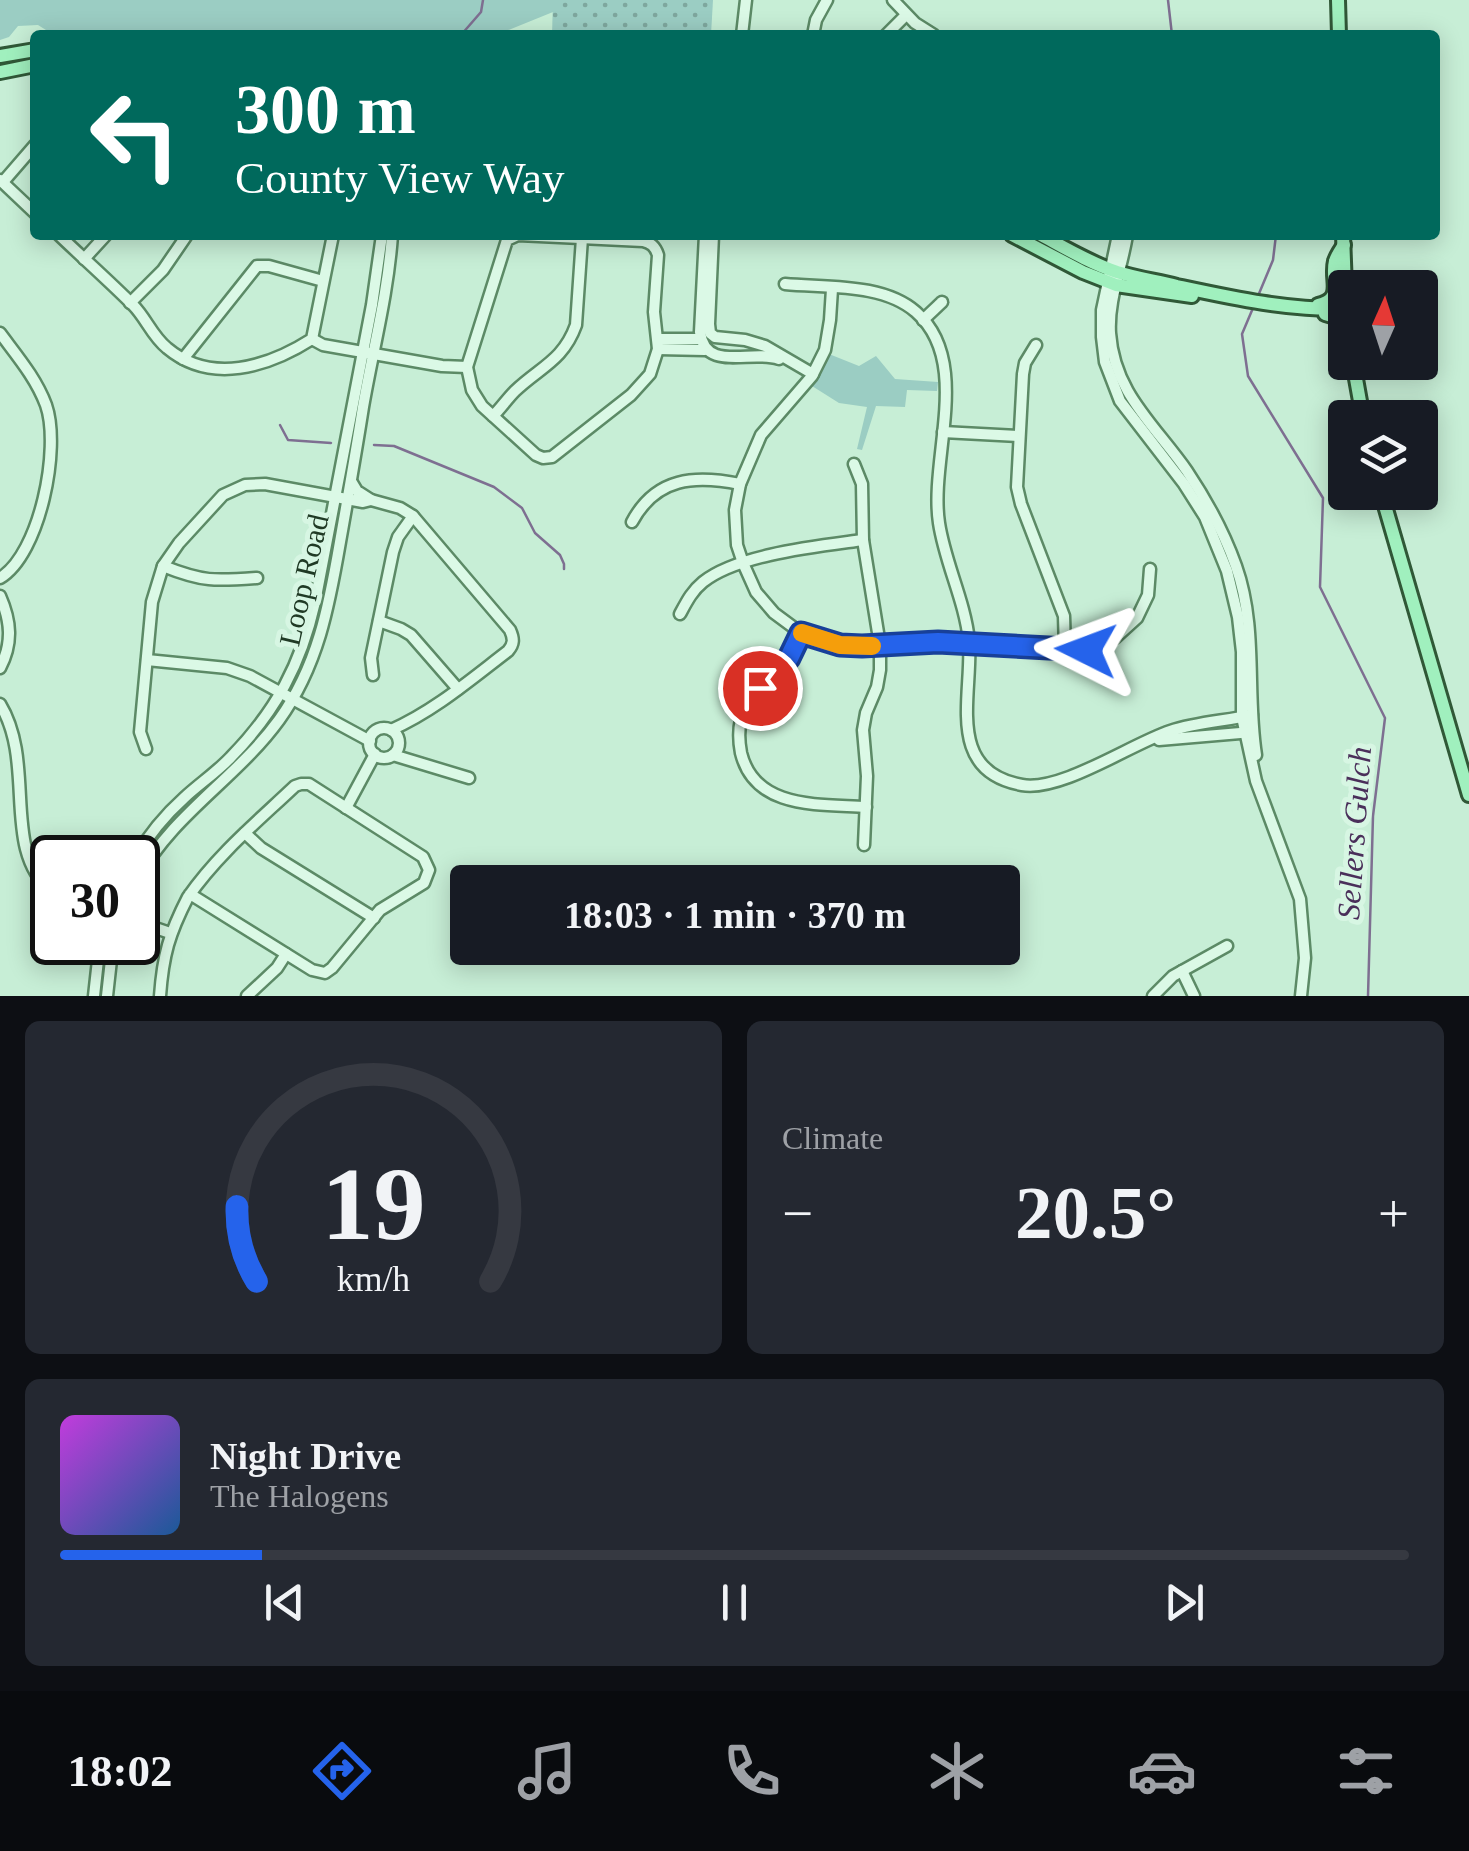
<!DOCTYPE html>
<meta charset="utf-8">
<style>
:root{--surface:#171b24;--page:#242831;--text:#f1f3f6;--muted:#9ea1a6;--line:#363941;--accent:#2563eb}
body{margin:0;font-family:"Times New Roman",serif;background:var(--page);color:var(--text);height:100vh;display:flex;flex-direction:column;font-size:38px;white-space:nowrap}
*{box-sizing:border-box;margin:0}
p{font-size:32px;color:var(--muted)}
.icon{flex:none;width:55px;height:55px;fill:none;stroke:currentColor;stroke-width:2;stroke-linecap:round;stroke-linejoin:round}
.map{position:relative;height:996px;overflow:hidden}
.side{display:flex;flex-direction:column;gap:25px;padding:25px;background:#0d0f14;flex:1}
.side>*{flex:none}
.hud{position:absolute;left:30px;top:30px;width:1410px;height:210px;border-radius:10px;box-shadow:0 5px 25px #0003;background:#00695c;color:#fff;overflow:hidden}
.needle{width:65px;rotate:3deg}
.tools{position:absolute;left:1328px;top:270px;display:grid;gap:20px}
.tools a{display:grid;place-items:center;width:110px;height:110px;border-radius:10px;background:var(--surface);box-shadow:0 5px 25px #0003;font-size:50px}
.speed{position:absolute;left:30px;top:835px;display:flex;gap:20px;font-size:50px;font-weight:700;text-align:center}
.speed>*{display:grid;place-content:center;width:130px;height:130px;border-radius:50%;background:var(--surface);box-shadow:0 5px 25px #0003;line-height:1}
.speed .limit{border:5px solid #111;border-radius:15px;background:#fff;color:#111}
.pin{position:absolute;display:grid;place-items:center;width:85px;height:85px;color:#fff;margin:-42px;border:5px solid #fff;border-radius:50%;box-shadow:0 2px 10px #0007}
.me{position:absolute;width:110px;margin:-55px;rotate:273deg;stroke-linejoin:round;filter:drop-shadow(0 0 8px #0008)}
.turn{display:flex;align-items:center;gap:35px;height:210px;padding:0 40px;font-size:45px}
.turn .icon{width:130px;height:130px;stroke-width:2.5}
.turn b{display:block;font-size:70px;line-height:85px}
.big{font-size:75px;font-weight:700;line-height:1.1}
.side .widget{flex:1;display:flex;flex-direction:column;justify-content:center;gap:15px;min-width:0;padding:0 35px;border-radius:15px;background:var(--page)}
.side .dial{align-items:center;gap:0}
.dial svg{height:260px;overflow:visible;fill:none;stroke:var(--line);stroke-width:7;stroke-linecap:round;text-anchor:middle}
.dial text{fill:var(--text);stroke:none}
.song{display:flex;align-items:center;gap:30px}
.cover{width:120px;height:120px;border-radius:15px;background:linear-gradient(135deg,hsl(290 70% 55%),hsl(210 70% 35%))}
.played{height:10px;border-radius:5px;background:linear-gradient(90deg,var(--accent) 15%,var(--line) 15%)}
.keys{display:flex;justify-content:space-around;direction:ltr}
.heat{display:flex;justify-content:space-between;align-items:center;font-size:55px;direction:ltr}
.side .tiles{flex:1;display:grid;gap:25px;grid-template-columns:1fr 1fr}
.widget:last-child{grid-column:span 2}
.trip{position:absolute;left:450px;top:865px;width:570px;height:100px;border-radius:10px;background:var(--surface);box-shadow:0 5px 25px #0003;font-weight:700;line-height:100px;text-align:center}
.dock{display:flex;height:160px;justify-content:space-around;align-items:center;background:#090b0e;color:var(--muted)}
.dock .icon{width:70px;height:70px}
.dock .selected{color:var(--accent)}
.dock b{font-size:45px;color:var(--text)}
.map>svg:first-child{display:block}
.grass{fill:url(#grass-dots)}
.park{fill:#9bcdc3}
.lines{fill:none;stroke-linecap:round;stroke-linejoin:round}
.stream{stroke:#7e6f91;stroke-width:2.5}
.minor-casing{stroke:#5c8a66;stroke-width:15}
.major-casing{stroke:#305837;stroke-width:18}
.minor{stroke:#dbf9e6;stroke-width:10}
.major{stroke:#a0f0be;stroke-width:12}
.route-casing{stroke:#184099;stroke-width:25}
.route{stroke:#2563eb;stroke-width:18}
.slow{stroke:#f59e0b;stroke-width:18}
.labels{text-anchor:middle;stroke-width:10;stroke-linejoin:round;paint-order:stroke}
.street-label{font-size:30px;fill:#203a25;stroke:#d7f6e3}
.water-label{font-size:32px;font-style:italic;fill:#4a2f5a;stroke:#d7f6e3}
</style>
<div class="map">
<svg width="1469" height="996" viewBox="0 0 1469 996">
<defs>
<pattern id="grass-dots" width="8" height="8" patternUnits="userSpaceOnUse" patternTransform="scale(2.5)"><rect width="8" height="8" fill="#9bcdc3"/><path d="M2 2h.1M6 6h.1" fill="none" stroke="#7ea79e" stroke-width="1.8" stroke-linecap="round"/></pattern>
</defs>
<rect width="100%" height="100%" fill="#c7eed6"/>
<polygon class="grass" points="553,0 713,0 711,35 552,35"/>
<g class="park">
<polygon points="0,0 553,0 553,12 496,35 54,35 38,25 18,26 9,37 0,40"/>
<polygon points="829,354 859,366 876,356 895,379 938,382 937,391 907,390 905,407 876,406 862,450 857,449 867,407 839,403 812,386"/>
</g>
<g class="lines">
<g class="stream">
<polyline points="1168,0 1172,35"/>
<polyline points="461,35 481,12 483,0"/>
<polyline points="1258,296 1273,260 1276,235"/>
<polyline points="1253,308 1242,334 1248,376 1323,498 1320,587 1385,718 1373,816 1368,996"/>
<polyline points="280,425 288,440 331,443"/>
<polyline points="374,445 394,446 494,487 522,508 535,533 560,555 564,564 564,569"/>
</g>
<defs>
<g id="minor">
<polyline points="893,0 915,23 934,35"/>
<polyline points="742,35 746,0"/>
<polyline points="813,35 816,20 827,0"/>
<polyline points="886,35 906,15"/>
<polyline points="0,180 35,213"/>
<polyline points="3,182 35,145"/>
<path d="M 59,235 C 83,258 109,281 133,305 C 146,318 152,336 167,348 C 211,385 268,367 312,339 L 333,235"/>
<path d="M 518,235 L 643,241 C 651,243 655,246 658,255 L 654,312 L 658,349 L 650,374 L 631,395 L 552,457 L 543,458 L 536,455 L 482,406 L 472,390 L 467,367 L 507,240 Z"/>
<path d="M 705,235 L 700,332 C 705,373 751,349 779,359"/>
<polyline points="713,235 709,324 710,333 715,337 745,340 765,346 813,374"/>
<polyline points="1118,235 1102,310 1102,337 1105,362 1120,401 1184,484 1205,517 1227,571 1238,617 1242,652 1242,717 1256,781 1300,899 1305,958 1301,996"/>
<path d="M 1127,235 C 1122,268 1108,299 1110,333 C 1114,393 1155,425 1187,471 C 1207,501 1224,532 1236,566 C 1258,628 1246,692 1256,755"/>
<polyline points="84,259 106,235"/>
<path d="M 785,284 C 827,288 883,283 916,312 C 973,362 929,458 939,523 C 945,563 965,601 969,641 C 973,695 944,771 1022,785 C 1061,792 1131,744 1170,731 C 1197,722 1225,721 1252,715"/>
<polyline points="832,289 830,320 825,350 812,376 761,435 740,484 735,510 737,545 743,563 756,592 774,613 801,633 841,645 862,646 938,641 1086,650 1115,638 1137,618 1148,595 1150,569"/>
<polyline points="130,303 163,270 187,235"/>
<polyline points="923,320 942,302"/>
<path d="M 0,333 C 17,356 36,378 46,405 C 61,448 40,554 0,578"/>
<polyline points="312,339 323,345 442,366 467,367"/>
<polyline points="658,339 701,339"/>
<polyline points="1036,345 1025,363 1023,374 1017,487 1021,504 1064,616 1065,650"/>
<polyline points="658,349 705,350"/>
<polyline points="183,359 257,266 269,266 323,281"/>
<path d="M 493,416 C 501,408 507,399 515,391 C 540,367 563,361 576,325 L 582,238"/>
<polyline points="943,432 1019,436"/>
<polyline points="854,464 862,484 863,540 880,645 880,670 877,687 866,713 863,730 867,776 864,845"/>
<path d="M 371,500 L 400,508 L 413,516 L 510,630 C 514,639 514,644 508,651 C 470,680 434,711 391,730"/>
<path d="M 632,522 C 656,477 695,475 740,484"/>
<path d="M 163,566 C 203,582 215,581 257,578"/>
<path d="M 0,596 C 11,621 13,643 0,668"/>
<path d="M 680,614 C 687,601 692,591 703,582 C 738,554 820,546 863,540"/>
<polyline points="379,621 401,629 411,635 458,689"/>
<path d="M 801,633 C 794,647 788,660 777,672 C 766,684 754,693 746,707 C 738,721 738,737 741,753 C 755,810 820,804 866,807"/>
<polyline points="147,660 227,668 250,676 370,741"/>
<polyline points="373,675 371,658 393,552 398,537 413,516"/>
<path d="M 0,704 C 37,765 0,849 52,892"/>
<circle cx="384" cy="743" r="15"/>
<polyline points="1159,740 1252,732"/>
<polyline points="146,749 140,732 152,602 163,566 179,543 223,495 245,485 265,484 363,502 371,500 357,491 351,481"/>
<polyline points="393,755 469,778"/>
<polyline points="346,808 375,754"/>
<polyline points="245,833 261,848 374,918"/>
<path d="M 135,858 C 148,836 165,815 184,798 C 199,784 217,772 231,757 C 276,711 301,664 315,602 L 372,305 L 382,235"/>
<path d="M 138,878 C 173,814 237,778 279,720 C 318,666 329,606 340,542 C 348,497 356,452 363,407 C 373,349 388,294 392,235"/>
<polyline points="138,922 170,933"/>
<polyline points="1182,971 1194,996"/>
<polyline points="94,996 100,942"/>
<polyline points="107,996 113,942"/>
<path d="M 160,996 C 163,955 169,934 188,897 C 218,854 257,822 295,786 L 301,784 L 309,784 L 423,857 L 429,870 L 424,883 L 380,910 L 332,968 L 325,973 L 312,970 L 190,894"/>
<polyline points="247,996 277,968 286,954"/>
<polyline points="1153,996 1173,976 1227,946"/>
</g>
<g id="major">
<polyline points="1338,0 1339,35"/>
<polyline points="0,56 35,50"/>
<polyline points="0,72 35,65"/>
<polyline points="1012,235 1083,272 1116,285 1192,296"/>
<path d="M 1041,235 C 1065,248 1090,263 1117,272 C 1137,278 1157,281 1177,286 C 1233,298 1287,310 1345,309"/>
<polyline points="1343,235 1345,288"/>
<path d="M 1318,305 C 1345,298 1330,281 1335,261 C 1335,259 1343,246 1344,245"/>
<polyline points="1325,314 1338,318 1345,325"/>
<polyline points="1353,362 1363,418"/>
<polyline points="1381,492 1469,795"/>
</g>
</defs>
<use href="#minor" class="minor-casing"/>
<use href="#major" class="major-casing"/>
<use href="#minor" class="minor"/>
<use href="#major" class="major"/>
</g>
<g class="lines">
<defs>
<polyline id="route" points="760,688 789,658 801,633 840,645 862,646 938,642 1086,650"/>
</defs>
<use href="#route" class="route-casing"/>
<use href="#route" class="route"/>
<polyline class="slow" points="802,633 840,645 872,646"/>
</g>
<g class="labels">
<g class="street-label">
<text transform="translate(304 580) rotate(-77)" y="10">Loop Road</text>
</g>
<g class="water-label">
<text transform="translate(1354 833) rotate(-86)" y="11">Sellers Gulch</text>
</g>
</g>
</svg>
<div class="tools">
<a><svg class="needle" viewBox="-14 -14 28 28"><path d="M0-13l5 13h-10z" fill="#e53935"/><path d="M0 13l5-13h-10z" fill="#9ea1a6"/></svg></a>
<a><svg class="icon" aria-label="layers" viewBox="0 0 24 24"><path d="M12 4l9 5-9 5-9-5zM3 14l9 5 9-5"/></svg></a>
</div>
<div class="speed"><div class="limit">30</div></div>
<div class="pin" style="left:760px;top:688px;background:#d93025"><svg class="icon" aria-label="arrive" viewBox="0 0 24 24"><path d="M6 21V4h12l-3 4 3 4H6"/></svg></div>
<svg class="me" style="left:1086px;top:650px" viewBox="-20 -20 40 40"><path d="M0-17L14 15 0 8-14 15z" fill="#2563eb" stroke="#fff" stroke-width="4"/></svg>
<div class="trip">18:03 · 1 min · 370 m</div>
<div class="hud">
<div class="turn"><svg class="icon" aria-label="left" viewBox="0 0 24 24"><path d="M17 20v-9H6M10 6l-5 5 5 5"/></svg><div><b>300 m</b>County View Way</div></div>
</div>
</div>
<section class="side">
<div class="tiles">
<div class="widget dial"><svg viewBox="0 0 100 80">
<path d="M14 69A42 42 0 1 1 86 69"/>
<path d="M14 69A42 42 0 0 1 8 46" stroke="#2563eb"/>
<text x="50" y="56" font-size="32" font-weight="700">19</text>
<text x="50" y="72" font-size="11">km/h</text>
</svg></div>
<div class="widget"><p>Climate</p>
<div class="heat"><a>−</a><b class="big">20.5°</b><a>+</a></div>
</div>
<div class="widget">
<div class="song"><i class="cover"></i><div><b>Night Drive</b><p>The Halogens</p></div></div>
<div class="played"></div>
<div class="keys"><svg class="icon" aria-label="previous" viewBox="0 0 24 24"><path d="M18 5L8 12l10 7zM5 5v14"/></svg><svg class="icon" aria-label="pause" viewBox="0 0 24 24"><path d="M8 5v14M16 5v14"/></svg><svg class="icon" aria-label="next" viewBox="0 0 24 24"><path d="M6 5l10 7-10 7zM19 5v14"/></svg></div>
</div>
</div>
</section>
<nav class="dock">
<b>18:02</b>
<svg class="icon selected" aria-label="directions" viewBox="0 0 24 24"><path d="M12 3l9 9-9 9-9-9zM9 14v-3h6M13 9l2 2-2 2"/></svg>
<svg class="icon" aria-label="music" viewBox="0 0 24 24"><path d="M9 18V5l10-2v13"/><circle cx="6" cy="18" r="3"/><circle cx="16" cy="16" r="3"/></svg>
<svg class="icon" aria-label="phone" viewBox="0 0 24 24"><path d="M5 4h4l2 5-3 2q2 4 5 5l2-3 5 2v4C11 20 4 13 5 4z"/></svg>
<svg class="icon" aria-label="climate" viewBox="0 0 24 24"><path d="M12 3v18M4 7l16 10M4 17L20 7"/></svg>
<svg class="icon" aria-label="car" viewBox="0 0 24 24"><path d="M5 17H2v-5l4-1 3-4h7l3 4 3 1v5h-3M9 17h6M6 11h13"/><circle cx="7" cy="17" r="2"/><circle cx="17" cy="17" r="2"/></svg>
<svg class="icon" aria-label="filters" viewBox="0 0 24 24"><path d="M4 7h16M4 17h16"/><circle cx="9" cy="7" r="2"/><circle cx="15" cy="17" r="2"/></svg>
</nav>
